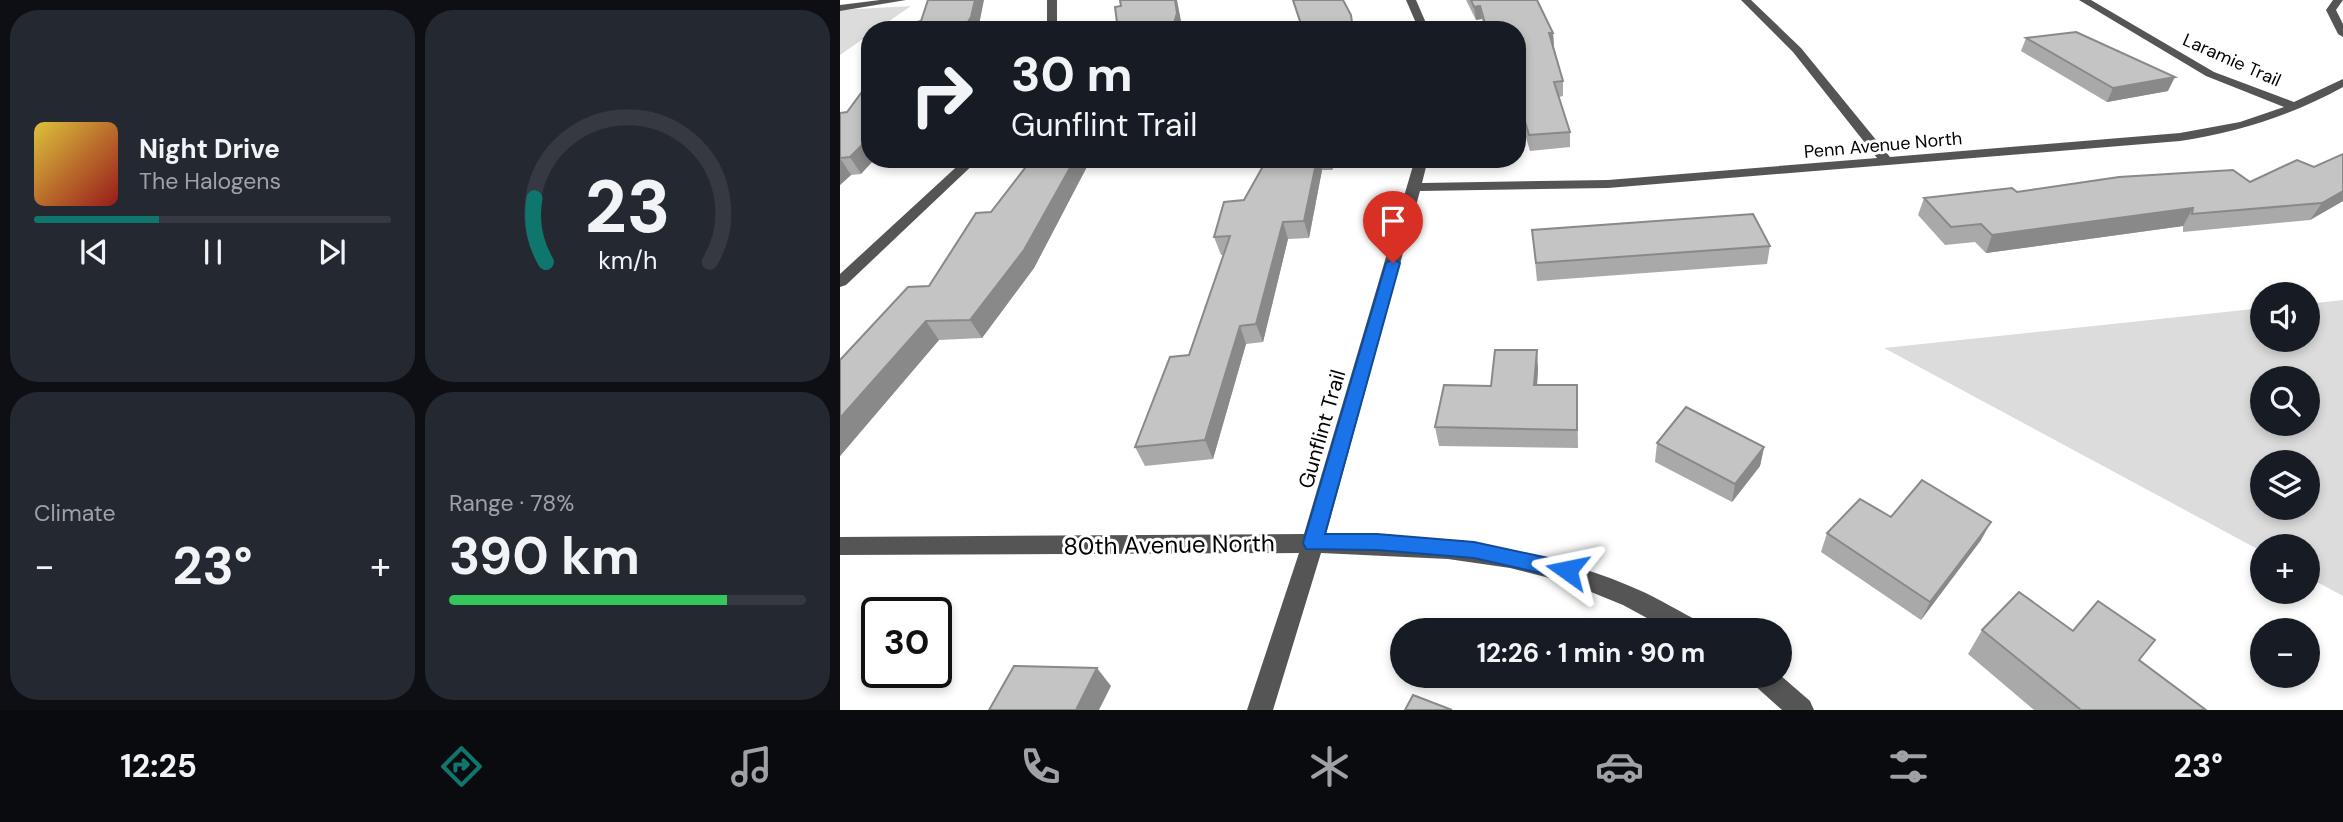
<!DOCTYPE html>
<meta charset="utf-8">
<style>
:root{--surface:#171b24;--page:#242831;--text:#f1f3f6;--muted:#9ea1a6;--line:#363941;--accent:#0f766e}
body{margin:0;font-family:"DM Sans",sans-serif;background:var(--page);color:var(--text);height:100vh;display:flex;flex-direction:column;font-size:26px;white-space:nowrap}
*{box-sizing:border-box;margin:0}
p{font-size:23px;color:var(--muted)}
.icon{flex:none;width:38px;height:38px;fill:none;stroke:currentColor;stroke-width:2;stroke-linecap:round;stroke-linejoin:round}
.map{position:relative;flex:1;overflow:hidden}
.drawer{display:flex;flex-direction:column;gap:10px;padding:10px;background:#0d0f14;width:840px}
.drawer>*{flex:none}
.guide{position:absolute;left:21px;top:21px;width:665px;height:147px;border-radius:28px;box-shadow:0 4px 10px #0003;background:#171b24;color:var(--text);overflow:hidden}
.tools{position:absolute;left:1410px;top:282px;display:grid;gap:14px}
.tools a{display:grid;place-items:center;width:70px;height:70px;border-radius:50%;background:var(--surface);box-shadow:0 4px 10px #0003;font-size:35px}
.speed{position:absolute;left:21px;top:597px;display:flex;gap:14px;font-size:35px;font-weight:700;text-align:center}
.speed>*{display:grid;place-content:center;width:91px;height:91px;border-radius:50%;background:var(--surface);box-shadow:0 4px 10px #0003;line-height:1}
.speed .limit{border:4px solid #111;border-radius:10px;background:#fff;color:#111}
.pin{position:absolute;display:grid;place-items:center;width:60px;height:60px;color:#fff;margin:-72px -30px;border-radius:50% 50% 50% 0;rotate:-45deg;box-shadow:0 0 7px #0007}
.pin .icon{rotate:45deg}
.me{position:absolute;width:77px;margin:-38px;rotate:282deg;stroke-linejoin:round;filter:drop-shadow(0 0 5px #0008)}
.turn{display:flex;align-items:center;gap:24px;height:147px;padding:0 35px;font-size:32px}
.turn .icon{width:91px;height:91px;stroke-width:2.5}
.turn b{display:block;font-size:49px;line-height:60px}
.big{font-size:52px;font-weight:700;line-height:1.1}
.drawer .card{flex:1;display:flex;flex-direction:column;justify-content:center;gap:10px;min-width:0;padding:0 24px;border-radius:28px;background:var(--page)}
.drawer .dial{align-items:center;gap:0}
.dial svg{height:182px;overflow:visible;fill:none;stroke:var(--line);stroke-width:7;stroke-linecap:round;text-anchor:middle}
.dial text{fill:var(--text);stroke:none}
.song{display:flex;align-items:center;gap:21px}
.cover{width:84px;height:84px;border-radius:10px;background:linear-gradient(135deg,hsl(50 70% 55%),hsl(0 70% 35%))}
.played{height:7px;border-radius:4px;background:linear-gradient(90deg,var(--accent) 35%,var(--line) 35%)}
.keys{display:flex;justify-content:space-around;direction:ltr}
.heat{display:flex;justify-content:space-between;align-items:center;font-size:38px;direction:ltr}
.charge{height:10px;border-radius:5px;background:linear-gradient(90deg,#34c759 78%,var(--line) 0)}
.drawer .tiles{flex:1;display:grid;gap:10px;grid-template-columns:repeat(2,1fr)}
.trip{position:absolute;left:550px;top:618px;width:402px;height:70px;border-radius:35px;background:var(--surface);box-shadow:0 4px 10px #0003;font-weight:700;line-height:70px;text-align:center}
.menu{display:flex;height:112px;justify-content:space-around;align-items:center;background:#090b0e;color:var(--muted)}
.menu .icon{width:49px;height:49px}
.menu .selected{color:var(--accent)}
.menu b{font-size:32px;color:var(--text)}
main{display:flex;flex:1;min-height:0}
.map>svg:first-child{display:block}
.green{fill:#dcdcdc;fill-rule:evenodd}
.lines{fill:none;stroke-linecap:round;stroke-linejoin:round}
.minor{fill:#555;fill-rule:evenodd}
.wall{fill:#a9a9a9}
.shaded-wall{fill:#898989}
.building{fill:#c4c4c4;stroke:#898989;stroke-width:2}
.route{fill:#1a73e8;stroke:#114b97;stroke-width:2}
.labels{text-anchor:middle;stroke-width:6;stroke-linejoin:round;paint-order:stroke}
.far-street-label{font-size:18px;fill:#000;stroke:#fff}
.street-label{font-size:21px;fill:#000;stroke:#fff}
.near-street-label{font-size:24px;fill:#000;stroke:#fff}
</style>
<main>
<section class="drawer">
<div class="tiles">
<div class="card">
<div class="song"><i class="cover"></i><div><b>Night Drive</b><p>The Halogens</p></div></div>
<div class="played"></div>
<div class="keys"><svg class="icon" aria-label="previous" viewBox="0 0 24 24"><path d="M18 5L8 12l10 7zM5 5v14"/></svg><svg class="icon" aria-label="pause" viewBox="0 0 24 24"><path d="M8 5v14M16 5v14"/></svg><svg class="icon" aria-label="next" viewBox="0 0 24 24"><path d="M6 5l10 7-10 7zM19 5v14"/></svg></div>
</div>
<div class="card dial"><svg viewBox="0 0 100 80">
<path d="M14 69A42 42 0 1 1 86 69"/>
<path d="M14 69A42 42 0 0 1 9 41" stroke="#0f766e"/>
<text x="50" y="56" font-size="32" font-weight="700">23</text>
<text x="50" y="72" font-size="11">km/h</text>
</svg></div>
<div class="card"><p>Climate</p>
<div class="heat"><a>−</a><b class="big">23°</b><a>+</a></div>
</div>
<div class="card"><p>Range · 78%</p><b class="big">390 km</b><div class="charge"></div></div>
</div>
</section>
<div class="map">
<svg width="1503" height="710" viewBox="0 0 1503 710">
<rect width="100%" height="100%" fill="#fff"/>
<g class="green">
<polygon points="71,6 36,30 30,30 30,34 0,55 0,10"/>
<path d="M 1503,300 L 1503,596 L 1468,577 L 1468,546 L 1423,546 L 1423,552 L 1044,348 L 1423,308 L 1423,340 L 1468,340 L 1468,304 ZM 1423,378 L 1468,378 L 1468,424 L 1423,424 ZM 1423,462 L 1468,462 L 1468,508 L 1423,508 Z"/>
</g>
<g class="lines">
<g class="minor">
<polygon points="40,0 66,0 0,11 0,5"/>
<rect x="207" y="0" width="10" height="30"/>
<polygon points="566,0 576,0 589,30 579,30"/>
<path d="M 901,0 L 911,0 L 961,48 L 1050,157 L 1340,133 L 1400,122 L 1444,107 L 1366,76 L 1239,0 L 1251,0 L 1374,72 L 1454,102 L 1503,79 L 1503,87 C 1452,115 1399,132 1340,141 L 768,188 L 580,191 L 486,534 C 594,536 699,546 799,590 C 820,599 840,612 860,622 L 864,630 L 829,630 L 783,605 L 729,583 L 670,568 L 608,559 L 481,553 L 433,710 L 407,710 L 459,553 L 0,555 L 0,537 L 464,534 L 575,159 L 588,159 L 582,183 L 768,180 L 1037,158 L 953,52 Z"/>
<polygon points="1493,0 1503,0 1496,10 1503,24 1503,37 1498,34 1486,10"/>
<polygon points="125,159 139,159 6,285 0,287 0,274"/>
<polygon points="940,675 970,701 974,710 942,710 913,684 910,676"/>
</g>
</g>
<g class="wall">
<polygon points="452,0 503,0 514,30 462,30"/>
<polygon points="626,0 697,0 713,33 714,47 723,81 723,96 719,97 730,132 730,147 690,151 685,134 677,135 677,30 644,30 642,19 636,20"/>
<polygon points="1186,38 1328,91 1267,102 1181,51"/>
<polygon points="7,112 21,174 11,175 0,185 0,113"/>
<polygon points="192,159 251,159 194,268 142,338 99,340 0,456 0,360 89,286 151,212"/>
<polygon points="427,159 497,159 492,170 482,170 469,238 448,239 423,342 406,344 373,459 305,466 295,447 349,355 384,255 381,255 374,237 404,200"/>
<polygon points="1410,182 1503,201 1470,220 1343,232 1343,226 1146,253 1135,242 1105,245 1078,215 1084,198 1177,192"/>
<polygon points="692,230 930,246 927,264 697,281"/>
<polygon points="698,368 697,385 737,385 738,448 599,446 595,427 651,386"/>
<polygon points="817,443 924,447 920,466 892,502 815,462"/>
<polygon points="1051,517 1141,540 1081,620 981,552 987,533"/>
<polygon points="1142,630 1233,631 1299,660 1366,710 1194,710 1128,654"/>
</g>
<g class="shaded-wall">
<polygon points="135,0 144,0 138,30 123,30"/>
<polygon points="335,0 337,0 342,26 341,30 332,30"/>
<polygon points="640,6 642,19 636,20 634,7"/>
<polygon points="709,33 713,33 714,47"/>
<polygon points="1335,77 1328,91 1267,102 1273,88"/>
<polygon points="30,137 30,159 35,159 21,174 10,157"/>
<polygon points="0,158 11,175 0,185"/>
<polygon points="235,159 251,159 194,268 142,338 130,320"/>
<polygon points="477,159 479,159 482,170 469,238 464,221"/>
<polygon points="490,159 497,159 492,170"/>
<polygon points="1503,191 1503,201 1470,220 1482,203"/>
<polygon points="1353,208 1343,226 1146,253 1152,235"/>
<polygon points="443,222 448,239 423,342 416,324"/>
<polygon points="86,321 99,340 0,456 0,418"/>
<polygon points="400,326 406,344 373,459 365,440"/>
<polygon points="697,350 698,368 696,404 694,385"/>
<polygon points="924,447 920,466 892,502 895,484"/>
<polygon points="1151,522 1141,540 1081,620 1090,602"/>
<polygon points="257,668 271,686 259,710 236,710"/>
</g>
<g class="building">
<polygon points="88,0 135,0 131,17 123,30 71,30 72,23 81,21"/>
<polygon points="280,0 335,0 337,13 332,30 278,30 275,7 281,6"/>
<polygon points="453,0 503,0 511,15 513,30 463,30"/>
<polygon points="631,0 697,0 713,33 709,33 723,81 714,82 730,132 689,135 684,118 677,119 677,30 647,30 640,6 634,7"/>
<polygon points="1236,32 1335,77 1273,88 1186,38"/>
<polygon points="30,81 30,137 10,157 0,158 0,113 7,112"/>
<polygon points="1503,154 1503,191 1482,203 1352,214 1353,208 1152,235 1141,224 1111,227 1084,198 1172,188 1177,192 1279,177 1393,170 1410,182 1457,160 1474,167"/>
<polygon points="192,159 235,159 184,250 130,320 86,321 0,418 0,360 68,287 89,286 136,213 151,212"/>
<polygon points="427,159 477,159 464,221 443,222 416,324 400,326 365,440 295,447 330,357 349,355 390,236 374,237 384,202 404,200"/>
<polygon points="913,214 930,246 696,263 692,230"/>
<polygon points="655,350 697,350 694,385 737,385 737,430 595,427 604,385 651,386"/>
<polygon points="846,407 924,447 895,484 817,443"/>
<polygon points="1082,480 1151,522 1090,602 987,533 1020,499 1051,517"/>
<polygon points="1179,592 1233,631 1258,601 1315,640 1299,660 1366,710 1241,710 1142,630"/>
<polygon points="174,666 257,668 236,710 149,710"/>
<polygon points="573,695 612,710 565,710"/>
</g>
<polygon class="route" points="553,259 560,263 485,534 537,534 634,542 727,562 734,564 737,570 734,577 727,579 634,558 537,550 466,549 463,543 546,263"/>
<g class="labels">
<g class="far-street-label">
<text transform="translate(1392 60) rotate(24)" y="6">Laramie Trail</text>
<text transform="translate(1043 145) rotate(-5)" y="6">Penn Avenue North</text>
</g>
<g class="street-label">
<text transform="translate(482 429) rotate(-74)" y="7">Gunflint Trail</text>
</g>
<g class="near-street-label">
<text transform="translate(329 545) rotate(-1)" y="8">80th Avenue North</text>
</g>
</g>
</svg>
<div class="tools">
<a><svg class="icon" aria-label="sound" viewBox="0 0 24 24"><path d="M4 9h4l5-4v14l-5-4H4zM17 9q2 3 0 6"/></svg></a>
<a><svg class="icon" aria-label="search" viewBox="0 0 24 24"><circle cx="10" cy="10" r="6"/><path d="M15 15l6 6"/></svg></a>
<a><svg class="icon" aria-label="layers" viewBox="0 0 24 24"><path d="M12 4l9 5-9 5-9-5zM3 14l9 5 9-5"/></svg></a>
<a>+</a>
<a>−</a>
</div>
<div class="speed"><div class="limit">30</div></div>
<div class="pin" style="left:553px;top:263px;background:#d93025"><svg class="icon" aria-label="arrive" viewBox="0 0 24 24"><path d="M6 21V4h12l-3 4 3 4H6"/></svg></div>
<svg class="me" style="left:727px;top:570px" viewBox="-20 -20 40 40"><path d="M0-17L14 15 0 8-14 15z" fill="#1a73e8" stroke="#fff" stroke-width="4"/></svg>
<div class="trip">12:26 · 1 min · 90 m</div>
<div class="guide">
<div class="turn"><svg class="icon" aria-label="right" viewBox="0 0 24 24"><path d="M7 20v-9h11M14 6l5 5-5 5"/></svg><div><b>30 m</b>Gunflint Trail</div></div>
</div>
</div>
</main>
<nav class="menu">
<b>12:25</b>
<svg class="icon selected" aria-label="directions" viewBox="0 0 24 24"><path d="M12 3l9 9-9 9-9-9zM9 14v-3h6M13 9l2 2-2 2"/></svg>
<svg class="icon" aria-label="music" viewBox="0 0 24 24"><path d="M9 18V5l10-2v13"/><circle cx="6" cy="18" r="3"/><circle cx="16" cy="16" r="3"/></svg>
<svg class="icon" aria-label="phone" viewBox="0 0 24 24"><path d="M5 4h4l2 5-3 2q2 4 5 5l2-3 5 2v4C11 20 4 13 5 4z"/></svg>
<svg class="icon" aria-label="climate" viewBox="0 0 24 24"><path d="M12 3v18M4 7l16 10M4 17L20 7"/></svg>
<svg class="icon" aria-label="car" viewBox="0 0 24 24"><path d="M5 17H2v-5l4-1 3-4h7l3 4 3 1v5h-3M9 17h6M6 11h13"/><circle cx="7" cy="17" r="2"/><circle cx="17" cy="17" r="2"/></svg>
<svg class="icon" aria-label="filters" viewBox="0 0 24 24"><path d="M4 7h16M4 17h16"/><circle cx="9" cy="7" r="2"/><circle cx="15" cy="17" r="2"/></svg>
<b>23°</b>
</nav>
